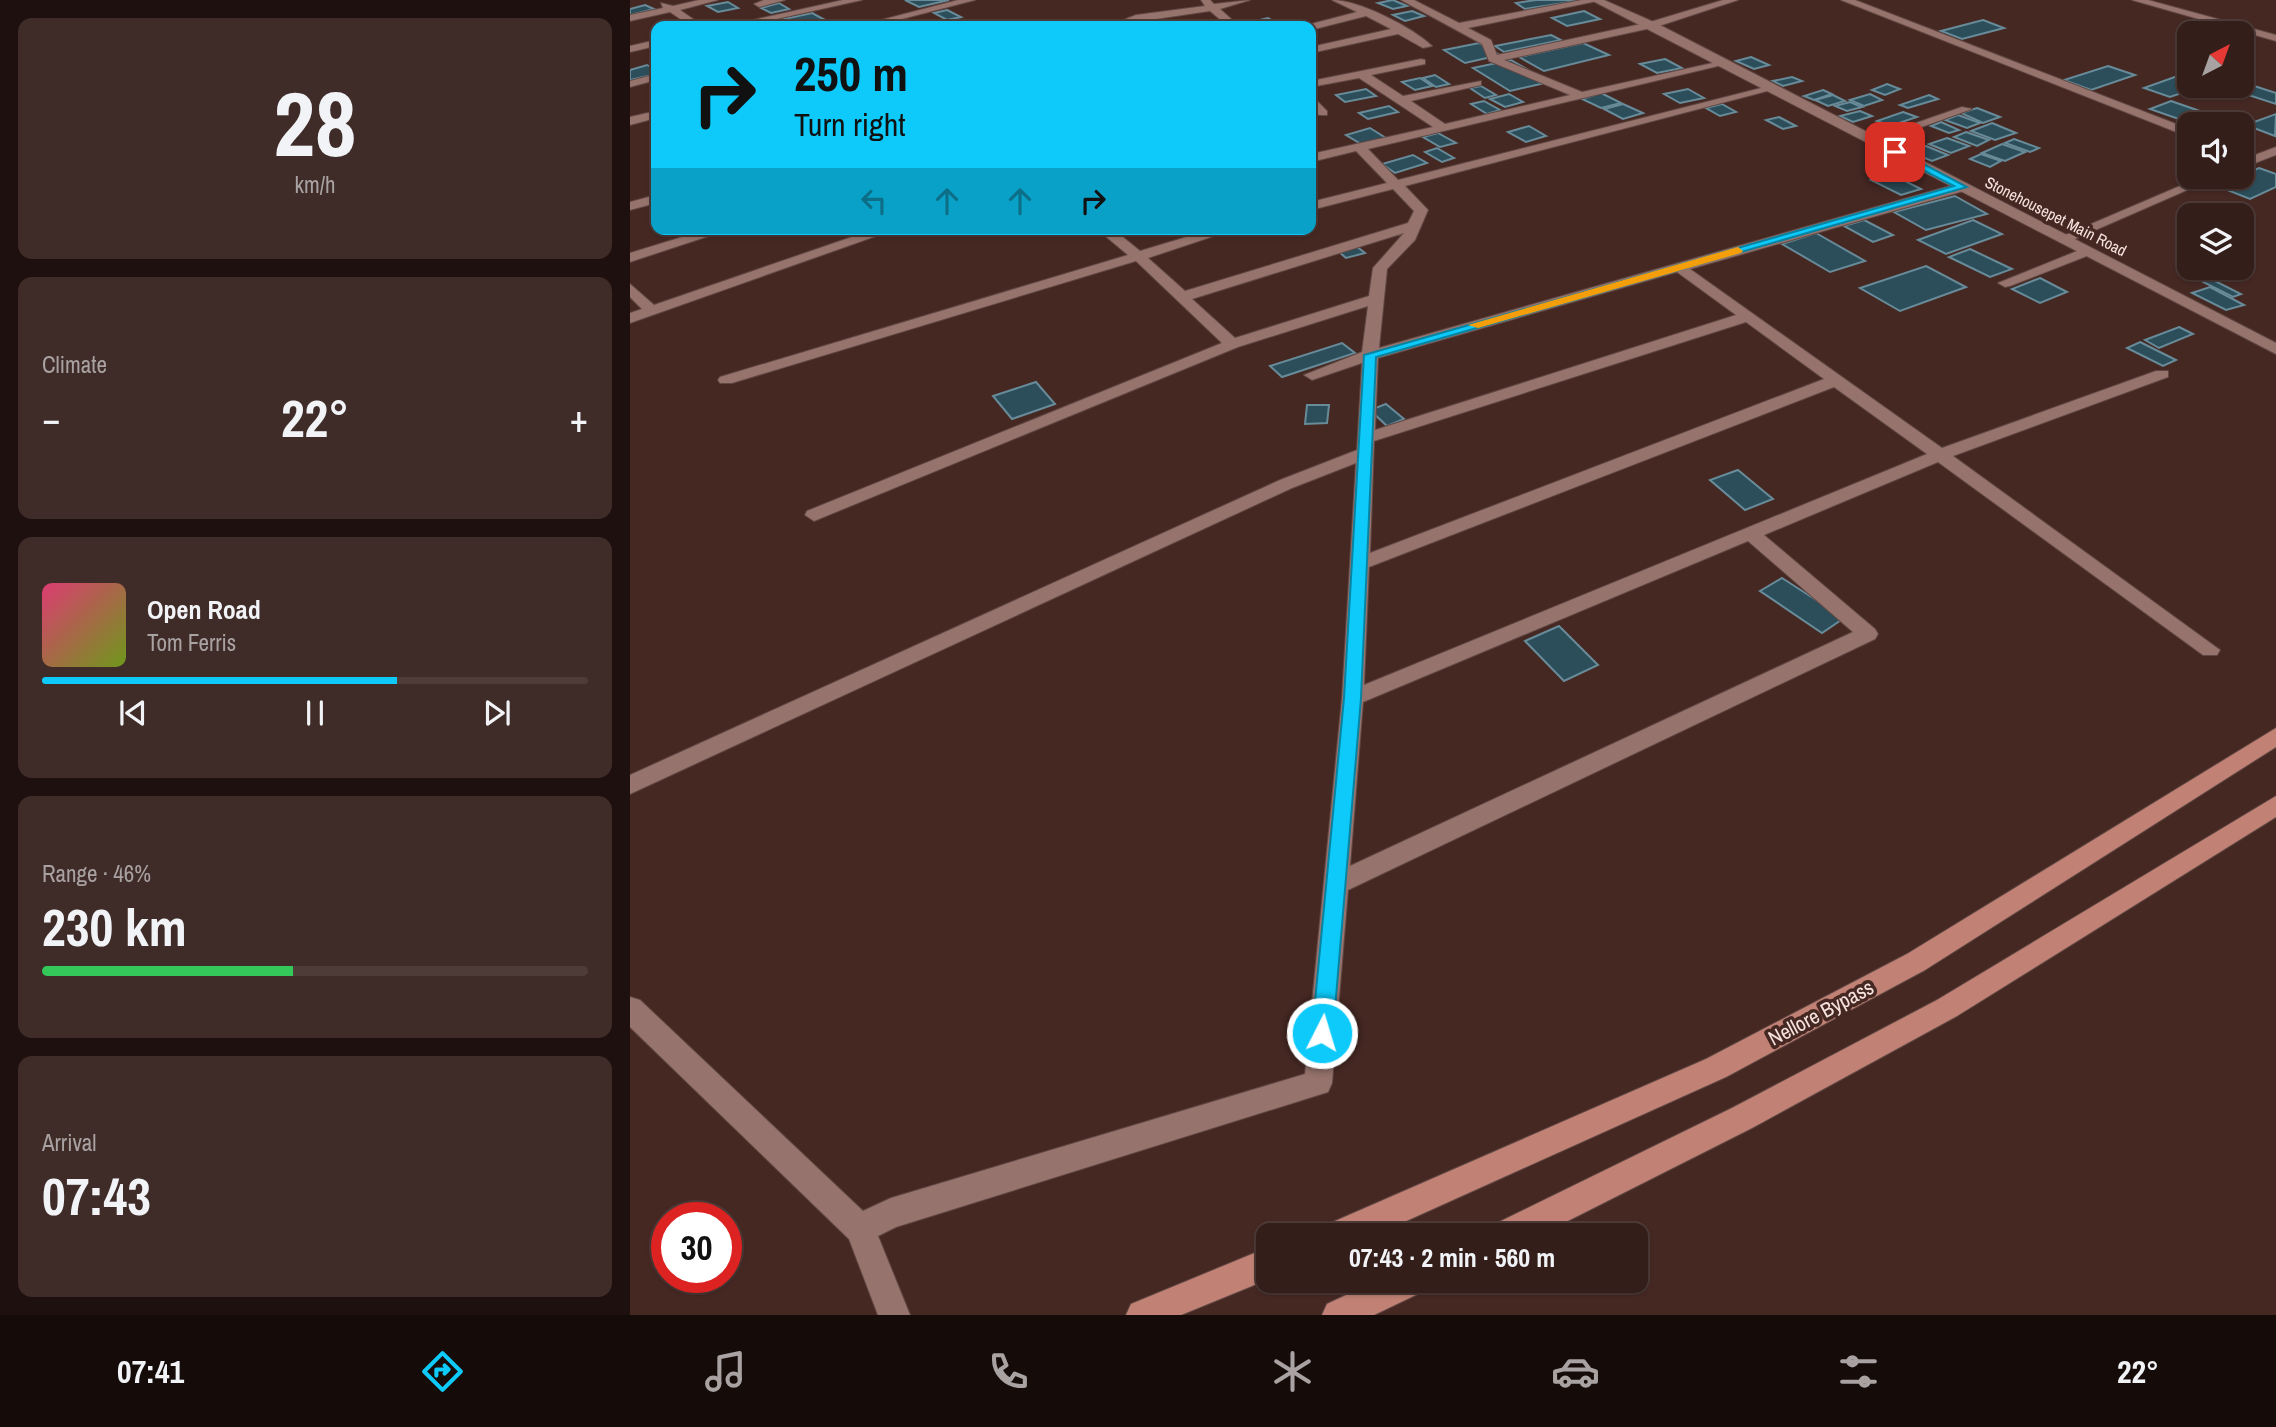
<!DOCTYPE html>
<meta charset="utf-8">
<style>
:root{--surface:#341e1a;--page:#3f2b27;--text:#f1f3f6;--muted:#a9a2a2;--line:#4e3c39;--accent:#0dcafa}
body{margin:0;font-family:"Archivo Narrow",sans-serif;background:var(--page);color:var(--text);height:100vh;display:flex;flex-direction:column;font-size:26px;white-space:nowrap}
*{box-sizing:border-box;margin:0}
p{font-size:23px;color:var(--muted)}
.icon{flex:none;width:38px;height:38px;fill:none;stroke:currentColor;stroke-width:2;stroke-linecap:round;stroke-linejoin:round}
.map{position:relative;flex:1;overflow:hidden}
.details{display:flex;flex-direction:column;gap:18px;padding:18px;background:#1d100e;width:630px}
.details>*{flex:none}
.banner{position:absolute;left:21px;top:21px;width:665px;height:214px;border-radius:14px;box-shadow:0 2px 5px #0004,0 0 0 2px var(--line);background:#0dcafa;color:#111;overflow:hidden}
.needle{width:46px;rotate:41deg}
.tools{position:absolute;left:1547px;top:21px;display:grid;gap:14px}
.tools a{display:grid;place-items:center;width:77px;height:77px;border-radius:14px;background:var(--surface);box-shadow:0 2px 5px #0004,0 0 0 2px var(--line);font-size:35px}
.speed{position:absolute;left:21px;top:1202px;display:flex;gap:14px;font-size:35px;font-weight:700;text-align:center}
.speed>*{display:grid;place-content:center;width:91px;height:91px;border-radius:50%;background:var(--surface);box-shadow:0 2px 5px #0004,0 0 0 2px var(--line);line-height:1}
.speed .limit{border:10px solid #d22;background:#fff;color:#111}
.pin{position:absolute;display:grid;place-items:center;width:60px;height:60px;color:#fff;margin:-30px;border-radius:14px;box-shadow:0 4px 10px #0006}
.me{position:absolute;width:77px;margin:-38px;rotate:5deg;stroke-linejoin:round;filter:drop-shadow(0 0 5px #0008)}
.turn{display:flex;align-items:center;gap:24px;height:147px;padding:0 28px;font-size:32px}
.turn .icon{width:91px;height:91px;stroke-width:2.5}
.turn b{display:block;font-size:49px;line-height:60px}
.lanes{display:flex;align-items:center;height:66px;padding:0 28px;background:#0003;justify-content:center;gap:35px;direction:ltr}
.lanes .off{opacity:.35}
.big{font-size:52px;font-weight:700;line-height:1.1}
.details .widget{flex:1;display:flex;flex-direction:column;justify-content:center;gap:10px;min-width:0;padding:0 24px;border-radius:14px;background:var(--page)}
.details .dial{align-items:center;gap:0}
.dial b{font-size:91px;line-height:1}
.song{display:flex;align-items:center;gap:21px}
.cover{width:84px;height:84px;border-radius:10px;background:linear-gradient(135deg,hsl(340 70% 55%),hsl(80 70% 35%))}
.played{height:7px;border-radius:4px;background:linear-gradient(90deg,var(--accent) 65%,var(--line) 65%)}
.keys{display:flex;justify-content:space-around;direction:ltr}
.heat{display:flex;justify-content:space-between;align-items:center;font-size:38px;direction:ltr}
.charge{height:10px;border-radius:5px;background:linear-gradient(90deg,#34c759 46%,var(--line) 0)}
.trip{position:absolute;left:626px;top:1223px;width:392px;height:70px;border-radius:14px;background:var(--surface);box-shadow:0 2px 5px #0004,0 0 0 2px var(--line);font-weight:700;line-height:70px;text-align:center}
.tabs{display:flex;height:112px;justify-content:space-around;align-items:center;background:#150c0a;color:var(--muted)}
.tabs .icon{width:49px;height:49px}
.tabs .on{color:var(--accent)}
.tabs b{font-size:32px;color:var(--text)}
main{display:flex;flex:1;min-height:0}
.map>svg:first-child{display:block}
.building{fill:#2c4e5b;stroke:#678b99;stroke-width:2}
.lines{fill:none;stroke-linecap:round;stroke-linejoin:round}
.minor-casing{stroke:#604743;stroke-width:2}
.secondary-casing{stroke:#604743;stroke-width:2}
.trunk-casing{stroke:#604743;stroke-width:2}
.minor{fill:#96736c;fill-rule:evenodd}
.secondary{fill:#96736c;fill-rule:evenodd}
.trunk{fill:#c18275;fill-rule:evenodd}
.route{fill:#0dcafa;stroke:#0883a2;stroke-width:2}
.slow{fill:#f59e0b}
.labels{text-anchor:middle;stroke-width:7;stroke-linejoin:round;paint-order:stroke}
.far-street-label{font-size:16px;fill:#f6e2de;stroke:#462823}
.near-street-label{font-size:21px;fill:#f6e2de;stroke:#462823}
</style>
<main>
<section class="details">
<div class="widget dial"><b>28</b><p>km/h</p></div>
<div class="widget"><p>Climate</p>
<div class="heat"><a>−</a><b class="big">22°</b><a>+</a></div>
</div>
<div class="widget">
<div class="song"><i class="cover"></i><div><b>Open Road</b><p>Tom Ferris</p></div></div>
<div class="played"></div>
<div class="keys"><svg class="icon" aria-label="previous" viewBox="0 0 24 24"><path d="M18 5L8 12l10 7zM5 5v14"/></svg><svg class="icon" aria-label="pause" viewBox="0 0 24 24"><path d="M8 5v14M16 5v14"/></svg><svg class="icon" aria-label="next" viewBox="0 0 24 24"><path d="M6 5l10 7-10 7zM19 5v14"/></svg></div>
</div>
<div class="widget"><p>Range · 46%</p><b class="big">230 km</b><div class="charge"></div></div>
<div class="widget"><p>Arrival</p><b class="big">07:43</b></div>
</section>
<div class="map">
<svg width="1646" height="1315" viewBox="0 0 1646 1315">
<rect width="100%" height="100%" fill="#462823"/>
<g class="building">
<polygon points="275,0 319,0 289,7"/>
<polygon points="763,0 777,6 763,9 748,3"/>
<polygon points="906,0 945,0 947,1 895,9 886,3"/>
<polygon points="98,2 108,8 88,12 77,6"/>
<polygon points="149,3 159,9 141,13 131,8"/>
<polygon points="15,5 24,9 0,15 0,9"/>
<polygon points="317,10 331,17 317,20 304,13"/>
<polygon points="782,11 794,16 775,21 763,15"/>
<polygon points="954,11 970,19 937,26 922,18"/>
<polygon points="182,13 195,20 170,26 153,26 145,21"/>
<polygon points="638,18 646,23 630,26 613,24"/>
<polygon points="1353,20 1374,28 1332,39 1311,31"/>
<polygon points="921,35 931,40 874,52 865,46"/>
<polygon points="849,43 870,55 835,63 814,50"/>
<polygon points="953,43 979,55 914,71 889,57"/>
<polygon points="1121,57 1139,65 1124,69 1106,61"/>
<polygon points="1035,59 1052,68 1027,73 1010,64"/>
<polygon points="881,60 919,82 880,91 843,68"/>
<polygon points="17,65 26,70 26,74 0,80 0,70"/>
<polygon points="1478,66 1505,75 1461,90 1434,80"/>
<polygon points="1553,74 1559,76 1559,86 1572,86 1540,97 1514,88"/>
<polygon points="805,75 819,84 806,87 793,78"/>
<polygon points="1162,77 1172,81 1153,86 1143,81"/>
<polygon points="790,78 802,86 785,90 772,82"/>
<polygon points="1612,82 1646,93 1646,104 1591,86 1612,86"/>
<polygon points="1257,84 1270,89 1255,95 1242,90"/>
<polygon points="851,86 866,95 855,98 840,88"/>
<polygon points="736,89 746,96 715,102 706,95"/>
<polygon points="1058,89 1074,98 1050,103 1034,94"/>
<polygon points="1193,90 1202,94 1184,100 1174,96"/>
<polygon points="971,93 991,103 971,108 952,99"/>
<polygon points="879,94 893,102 875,107 860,99"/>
<polygon points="1240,94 1252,100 1234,106 1220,100"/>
<polygon points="1203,95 1215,101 1198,106 1185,100"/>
<polygon points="1299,95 1308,99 1278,108 1270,105"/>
<polygon points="854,101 870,110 857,114 841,104"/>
<polygon points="1541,101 1607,124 1563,124 1520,109"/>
<polygon points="1220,102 1232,107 1217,111 1205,106"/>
<polygon points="993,104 1013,113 993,119 974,109"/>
<polygon points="1092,104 1106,112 1090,116 1076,108"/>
<polygon points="759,106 768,112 738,119 729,113"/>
<polygon points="1347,108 1370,117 1353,123 1331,113"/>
<polygon points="1230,111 1242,116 1223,122 1210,116"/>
<polygon points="1273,112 1287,117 1260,126 1247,121"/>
<polygon points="1646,114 1645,136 1616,125"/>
<polygon points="1328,115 1350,123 1337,128 1315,120"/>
<polygon points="1149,117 1166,126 1153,129 1136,120"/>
<polygon points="1311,122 1329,130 1319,133 1301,126"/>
<polygon points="1362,123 1386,133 1365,140 1341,131"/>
<polygon points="899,126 916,136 896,142 878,132"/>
<polygon points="740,128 756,138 731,144 716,135"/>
<polygon points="1336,132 1359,140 1347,146 1324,137"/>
<polygon points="808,133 826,143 810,147 793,137"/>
<polygon points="1275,133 1292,140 1278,145 1261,137"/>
<polygon points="1317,138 1339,146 1321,153 1299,144"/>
<polygon points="1384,139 1409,148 1400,152 1375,143"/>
<polygon points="1372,144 1395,152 1375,161 1352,153"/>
<polygon points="1296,146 1318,155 1302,161 1280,152"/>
<polygon points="807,148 824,158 812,162 795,152"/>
<polygon points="1351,154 1371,161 1360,167 1340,159"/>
<polygon points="783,155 797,163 765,173 752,164"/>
<polygon points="1629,168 1646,174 1646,187 1620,199 1587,186"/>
<polygon points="1261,174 1291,189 1271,195 1241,180"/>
<polygon points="1325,196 1357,214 1296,230 1264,212"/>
<polygon points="1234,220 1263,235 1243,242 1214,226"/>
<polygon points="1343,220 1372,234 1316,254 1288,240"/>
<polygon points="1186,233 1235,261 1200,272 1152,244"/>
<polygon points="726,246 735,253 716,258 708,251"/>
<polygon points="1340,249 1382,269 1360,277 1319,257"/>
<polygon points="1296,266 1336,287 1270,311 1230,288"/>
<polygon points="1577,277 1611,294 1603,297 1569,280"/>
<polygon points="1410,278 1437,292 1410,303 1382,289"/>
<polygon points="1580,287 1614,305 1596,310 1562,293"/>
<polygon points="1549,327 1563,334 1529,348 1515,340"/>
<polygon points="1510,342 1546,360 1533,366 1497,348"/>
<polygon points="712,343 725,353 652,377 640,366"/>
<polygon points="406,382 425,404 382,419 363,396"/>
<polygon points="756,404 774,419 757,426 740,410"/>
<polygon points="677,405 699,405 697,423 675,424"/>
<polygon points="1108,470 1143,499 1115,510 1080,480"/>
<polygon points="1152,578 1214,618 1192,633 1130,591"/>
<polygon points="929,626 968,665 934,681 895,641"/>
</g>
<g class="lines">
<defs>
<g id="minor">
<polygon points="69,0 88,0 50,10 73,26 61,26 40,12 0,21 0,15 33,8 31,3 43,6"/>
<polygon points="134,0 155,0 129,7 124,4"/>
<polygon points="213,0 232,0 115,26 96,26"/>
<polygon points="328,0 345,0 245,26 228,26"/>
<polygon points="571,0 580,0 584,4 620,0 590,9 609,26 598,26 580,11 478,26 506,15 575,6"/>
<path d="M 702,0 C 729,0 782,27 802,46 L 793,48 L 768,34 L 681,53 L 681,47 L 761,29 L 736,16 L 681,30 L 677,25 L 727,12 Z"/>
<path d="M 771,0 L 784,0 L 829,23 L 952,0 L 972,0 L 838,28 L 861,40 L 867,55 L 1020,22 L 1093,0 L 1108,0 L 1026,27 L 874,60 L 952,92 L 1096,60 L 1101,63 L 738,149 L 768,180 L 1143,85 L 1149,88 L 775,186 L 798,210 L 785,240 L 757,269 L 749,348 L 1327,184 L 1337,184 L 1337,190 L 1060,269 L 1312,448 L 1526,371 L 1538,371 L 1538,377 L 1323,456 L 1590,650 L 1587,655 L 1573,655 L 1308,462 L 1134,535 L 1245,629 L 1248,634 L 1245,639 L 718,890 L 702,1083 L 698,1092 L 266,1227 L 248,1236 L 280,1315 L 248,1315 L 219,1239 L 0,1027 L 0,997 L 10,1000 L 233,1211 L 261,1198 L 675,1074 L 712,698 L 726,463 L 662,488 L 0,794 L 0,775 L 650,480 L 727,450 L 732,363 L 682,380 L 674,375 L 732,352 L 738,306 L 608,347 L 184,521 L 175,515 L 177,511 L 592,343 L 506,261 L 102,383 L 90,383 L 88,380 L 90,377 L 498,255 L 467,229 L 483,229 L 510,251 L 583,229 L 605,229 L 518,258 L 555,291 L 778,223 L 784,211 L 763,189 L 681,210 L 681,202 L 757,183 L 726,151 L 681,162 L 681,154 L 803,127 L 729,78 L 681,87 L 681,81 L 791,59 L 795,60 L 795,64 L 741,75 L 773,96 L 851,81 L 851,85 L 781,101 L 815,124 L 940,95 L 859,61 L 852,44 ZM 774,233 L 743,268 L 739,296 L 605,338 L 562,299 ZM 1047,272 L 1106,315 L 745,430 L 748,358 ZM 1116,322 L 1194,379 L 740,553 L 744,441 ZM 1204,387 L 1297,454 L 734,685 L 739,567 ZM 1118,541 L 1223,632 L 720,866 L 733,702 Z"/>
<polygon points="1211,0 1225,0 1559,129 1559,137"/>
<polygon points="1502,0 1518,0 1646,35 1646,41"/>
<polygon points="26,40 26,46 0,52 0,46"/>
<polygon points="26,74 26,80 0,87 0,81"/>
<polygon points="681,95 697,111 697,115 689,115 681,105"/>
<polygon points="1332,107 1342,109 1247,143 1237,140"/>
<polygon points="26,111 26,118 0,125 0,117"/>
<polygon points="1646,147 1646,155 1612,168 1612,160"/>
<polygon points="1571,177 1587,177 1438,242 1426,239"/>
<polygon points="26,195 26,203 0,210 0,202"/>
<polygon points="78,229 100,229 0,262 0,253"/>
<polygon points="245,229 266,229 0,323 0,313 12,309 0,297 0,284 24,305"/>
<polygon points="1457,247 1464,251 1462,254 1380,286 1375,287 1368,283"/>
</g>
<polygon id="secondary" points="961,0 974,0 1026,23 1646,343 1646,354"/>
<g id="trunk">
<polygon points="1646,728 1646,747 1295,970 1096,1077 743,1236 692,1236 696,1225 1076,1059 1277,954"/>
<polygon points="1646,796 1646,817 1327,1016 1122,1128 908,1236 859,1236 863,1225 1102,1108 1307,1000"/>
<polygon points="639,1247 639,1279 551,1315 496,1315 501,1304"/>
<polygon points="746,1281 797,1281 792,1292 744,1315 692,1315 697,1304"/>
</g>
</defs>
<use href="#minor" class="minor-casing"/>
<use href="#secondary" class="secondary-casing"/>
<use href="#trunk" class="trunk-casing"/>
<use href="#minor" class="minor"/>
<use href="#secondary" class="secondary"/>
<use href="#trunk" class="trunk"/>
</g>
<polygon class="route" points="1265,149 1337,187 746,357 731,698 703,1033 700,1040 692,1043 685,1040 682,1033 714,698 734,355 1324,186 1262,154"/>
<polygon class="slow" points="1108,247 1113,251 1111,253 848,328 838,325"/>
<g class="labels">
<g class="far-street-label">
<text transform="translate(1426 216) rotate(27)" y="6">Stonehousepet Main Road</text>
</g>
<g class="near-street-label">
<text transform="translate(1191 1013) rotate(-28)" y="7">Nellore Bypass</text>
</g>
</g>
</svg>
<div class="tools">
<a><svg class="needle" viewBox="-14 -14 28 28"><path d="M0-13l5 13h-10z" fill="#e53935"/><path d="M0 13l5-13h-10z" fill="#a9a2a2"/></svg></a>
<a><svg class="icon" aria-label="sound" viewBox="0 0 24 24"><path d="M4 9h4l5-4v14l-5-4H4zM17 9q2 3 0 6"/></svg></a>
<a><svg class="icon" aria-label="layers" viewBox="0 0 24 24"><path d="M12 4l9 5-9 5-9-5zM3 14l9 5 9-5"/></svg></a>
</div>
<div class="speed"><div class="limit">30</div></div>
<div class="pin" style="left:1265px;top:152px;background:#d93025"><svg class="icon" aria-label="arrive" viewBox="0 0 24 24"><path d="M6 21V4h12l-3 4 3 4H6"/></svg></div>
<svg class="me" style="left:692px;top:1033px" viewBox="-20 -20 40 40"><circle r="17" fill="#0dcafa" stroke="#fff" stroke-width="3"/><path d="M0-11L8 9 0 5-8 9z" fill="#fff"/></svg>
<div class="trip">07:43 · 2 min · 560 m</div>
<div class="banner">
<div class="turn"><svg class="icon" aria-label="right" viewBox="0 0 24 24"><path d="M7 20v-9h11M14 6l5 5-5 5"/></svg><div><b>250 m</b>Turn right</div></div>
<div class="lanes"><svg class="icon off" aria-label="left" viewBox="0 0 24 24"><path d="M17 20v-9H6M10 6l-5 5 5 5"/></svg><svg class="icon off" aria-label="ahead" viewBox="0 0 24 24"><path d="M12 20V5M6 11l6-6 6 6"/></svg><svg class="icon off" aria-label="ahead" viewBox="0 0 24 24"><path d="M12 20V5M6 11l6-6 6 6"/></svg><svg class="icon" aria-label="right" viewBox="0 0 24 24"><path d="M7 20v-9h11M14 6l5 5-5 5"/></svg></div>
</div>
</div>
</main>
<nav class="tabs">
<b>07:41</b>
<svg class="icon on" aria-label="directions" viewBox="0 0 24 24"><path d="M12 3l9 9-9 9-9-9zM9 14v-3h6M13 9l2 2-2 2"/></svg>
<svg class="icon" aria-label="music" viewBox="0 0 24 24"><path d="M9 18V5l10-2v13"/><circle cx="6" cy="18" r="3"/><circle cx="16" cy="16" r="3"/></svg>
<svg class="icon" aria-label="phone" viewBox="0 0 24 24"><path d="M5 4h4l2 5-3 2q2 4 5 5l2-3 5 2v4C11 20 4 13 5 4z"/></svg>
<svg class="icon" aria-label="climate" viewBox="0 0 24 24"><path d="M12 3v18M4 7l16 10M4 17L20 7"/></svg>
<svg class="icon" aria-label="car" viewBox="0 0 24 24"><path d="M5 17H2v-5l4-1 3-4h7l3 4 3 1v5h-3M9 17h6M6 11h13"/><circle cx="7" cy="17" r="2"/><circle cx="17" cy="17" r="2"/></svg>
<svg class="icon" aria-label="filters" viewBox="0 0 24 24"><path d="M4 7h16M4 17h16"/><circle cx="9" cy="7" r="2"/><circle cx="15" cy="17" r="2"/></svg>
<b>22°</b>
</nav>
